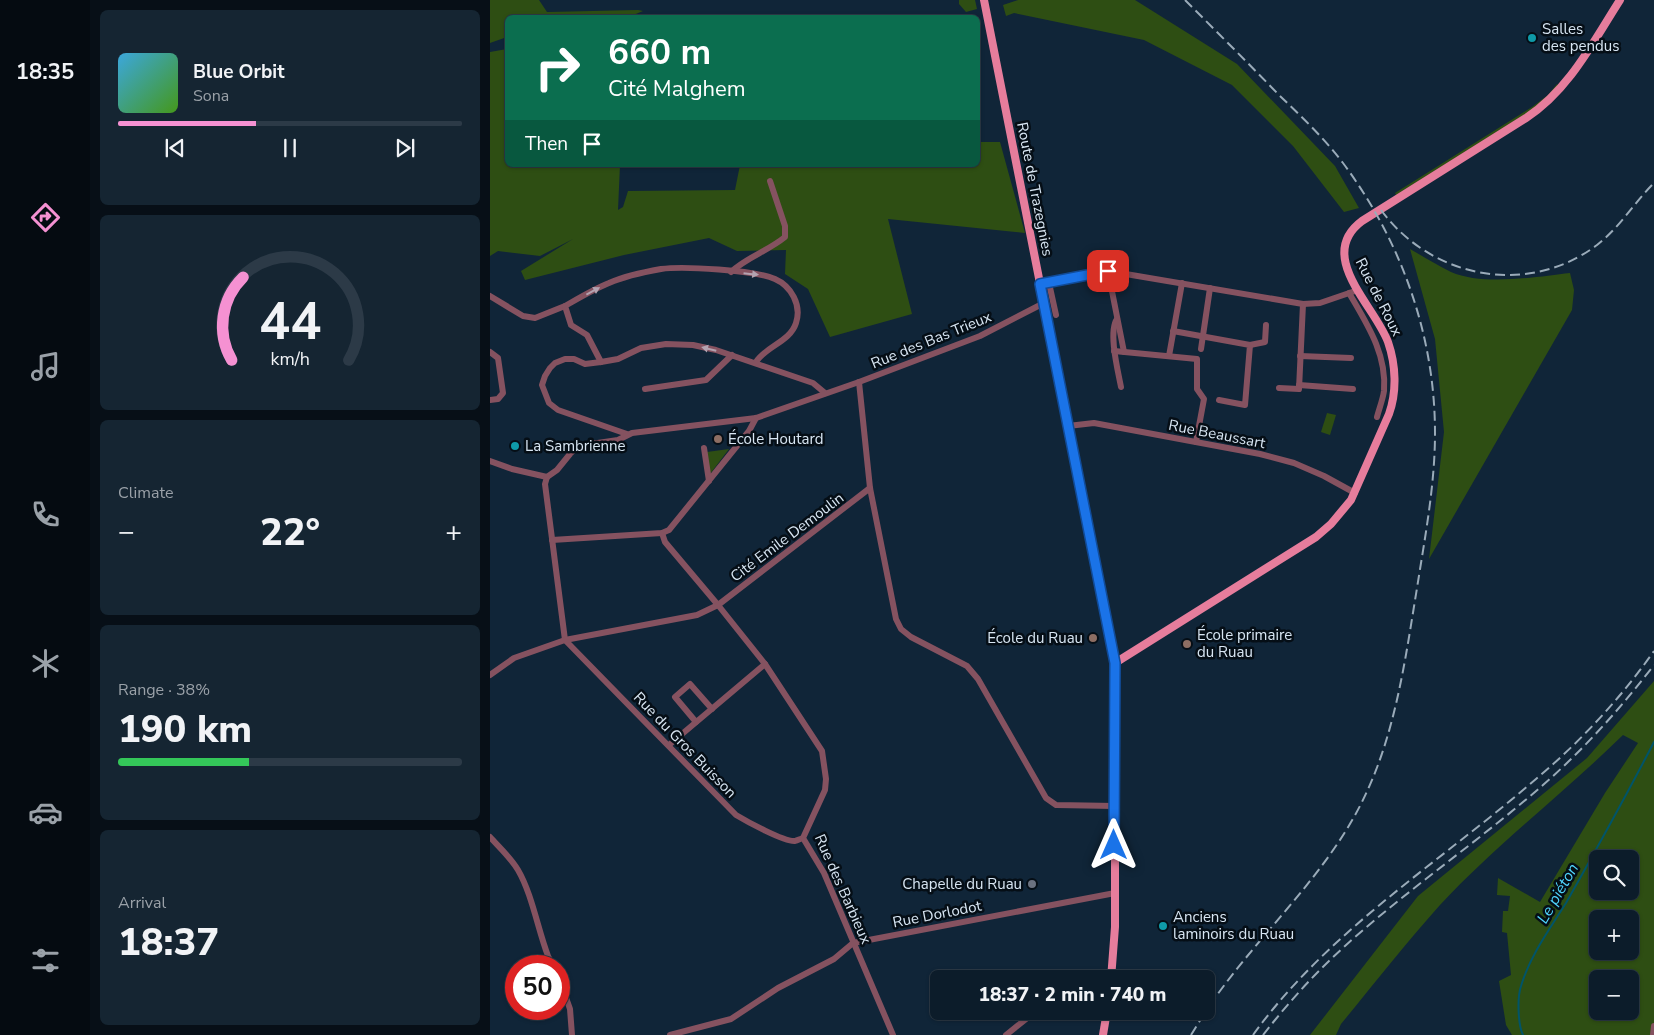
<!DOCTYPE html>
<meta charset="utf-8">
<style>
:root{--surface:#0c1c2a;--page:#152532;--text:#f1f3f6;--muted:#9aa1a8;--line:#2c3a47;--accent:#f591d2}
body{margin:0;font-family:"Nunito Sans",sans-serif;background:var(--page);color:var(--text);height:100vh;display:flex;flex-direction:column;font-size:19px;white-space:nowrap}
*{box-sizing:border-box;margin:0}
p{font-size:16px;color:var(--muted)}
.icon{flex:none;width:28px;height:28px;fill:none;stroke:currentColor;stroke-width:2;stroke-linecap:round;stroke-linejoin:round}
.map{position:relative;flex:1;overflow:hidden}
.panel{display:flex;flex-direction:column;gap:10px;padding:10px;background:#070f17;width:400px}
.panel>*{flex:none}
.guide{position:absolute;left:15px;top:15px;width:475px;height:152px;border-radius:8px;box-shadow:0 1px 4px #0004,0 0 0 1px var(--line);background:#0b6e4f;color:#fff;overflow:hidden}
.buttons{position:absolute;left:1099px;top:850px;display:grid;gap:10px}
.buttons a{display:grid;place-items:center;width:50px;height:50px;border-radius:8px;background:var(--surface);box-shadow:0 1px 4px #0004,0 0 0 1px var(--line);font-size:25px}
.speed{position:absolute;left:15px;top:955px;display:flex;gap:10px;font-size:25px;font-weight:700;text-align:center}
.speed>*{display:grid;place-content:center;width:65px;height:65px;border-radius:50%;background:var(--surface);box-shadow:0 1px 4px #0004,0 0 0 1px var(--line);line-height:1}
.speed .limit{border:8px solid #d22;background:#fff;color:#111}
.pin{position:absolute;display:grid;place-items:center;width:42px;height:42px;color:#fff;margin:-21px;border-radius:10px;box-shadow:0 2px 8px #0006}
.me{position:absolute;width:55px;margin:-28px;rotate:0deg;stroke-linejoin:round;filter:drop-shadow(0 0 4px #0008)}
.turn{display:flex;align-items:center;gap:18px;height:105px;padding:0 20px;font-size:22px}
.turn .icon{width:65px;height:65px;stroke-width:2.5}
.turn b{display:block;font-size:35px;line-height:42px}
.then{display:flex;align-items:center;height:48px;padding:0 20px;background:#0003;gap:10px;font-size:19px}
.big{font-size:38px;font-weight:800;line-height:1.1}
.panel .widget{flex:1;display:flex;flex-direction:column;justify-content:center;gap:8px;min-width:0;padding:0 18px;border-radius:8px;background:var(--page)}
.panel .dial{align-items:center;gap:0}
.dial svg{height:130px;overflow:visible;fill:none;stroke:var(--line);stroke-width:7;stroke-linecap:round;text-anchor:middle}
.dial text{fill:var(--text);stroke:none}
.song{display:flex;align-items:center;gap:15px}
.cover{width:60px;height:60px;border-radius:8px;background:linear-gradient(135deg,hsl(200 70% 55%),hsl(100 70% 35%))}
.played{height:5px;border-radius:2px;background:linear-gradient(90deg,var(--accent) 40%,var(--line) 40%)}
.keys{display:flex;justify-content:space-around;direction:ltr}
.heat{display:flex;justify-content:space-between;align-items:center;font-size:28px;direction:ltr}
.charge{height:8px;border-radius:4px;background:linear-gradient(90deg,#34c759 38%,var(--line) 0)}
.trip{position:absolute;left:440px;top:970px;width:285px;height:50px;border-radius:8px;background:var(--surface);box-shadow:0 1px 4px #0004,0 0 0 1px var(--line);font-weight:800;line-height:50px;text-align:center}
main{display:flex;flex:1;min-height:0}
.tab-bar{display:flex;flex-direction:column;width:90px;justify-content:space-around;align-items:center;background:#050b11;color:var(--muted)}
.tab-bar .icon{width:35px;height:35px}
.tab-bar .active{color:var(--accent)}
.tab-bar b{font-size:22px;color:var(--text)}
.map>svg:first-child{display:block}
.green{fill:#2e4e13;fill-rule:evenodd}
.lines{fill:none;stroke-linecap:round;stroke-linejoin:round}
.stream{stroke:#005469;stroke-width:2}
.minor{stroke:#855260;stroke-width:6}
.major{stroke:#e67d9c;stroke-width:8}
.rail{stroke:#9aabb9;stroke-width:2;stroke-dasharray:10 5;stroke-linecap:butt}
.oneway{fill:#b3a3b1}
.route-casing{stroke:#114b97;stroke-width:12}
.route{stroke:#1a73e8;stroke-width:9}
.culture-dot{fill:#0f9aa8;stroke:#050e16;stroke-width:2}
.education-dot{fill:#8d6e63;stroke:#050e16;stroke-width:2}
.worship-dot{fill:#6b7280;stroke:#050e16;stroke-width:2}
.labels{text-anchor:middle;stroke-width:5;stroke-linejoin:round;paint-order:stroke}
.poi-label{font-size:15px;fill:#d8e6f3;stroke:#050e16;text-anchor:start}
.street-label{font-size:15px;fill:#d8e6f3;stroke:#050e16}
.water-label{font-size:16px;font-style:italic;fill:#50d4fc;stroke:#050e16}
</style>
<main>
<nav class="tab-bar">
<b>18:35</b>
<svg class="icon active" aria-label="directions" viewBox="0 0 24 24"><path d="M12 3l9 9-9 9-9-9zM9 14v-3h6M13 9l2 2-2 2"/></svg>
<svg class="icon" aria-label="music" viewBox="0 0 24 24"><path d="M9 18V5l10-2v13"/><circle cx="6" cy="18" r="3"/><circle cx="16" cy="16" r="3"/></svg>
<svg class="icon" aria-label="phone" viewBox="0 0 24 24"><path d="M5 4h4l2 5-3 2q2 4 5 5l2-3 5 2v4C11 20 4 13 5 4z"/></svg>
<svg class="icon" aria-label="climate" viewBox="0 0 24 24"><path d="M12 3v18M4 7l16 10M4 17L20 7"/></svg>
<svg class="icon" aria-label="car" viewBox="0 0 24 24"><path d="M5 17H2v-5l4-1 3-4h7l3 4 3 1v5h-3M9 17h6M6 11h13"/><circle cx="7" cy="17" r="2"/><circle cx="17" cy="17" r="2"/></svg>
<svg class="icon" aria-label="filters" viewBox="0 0 24 24"><path d="M4 7h16M4 17h16"/><circle cx="9" cy="7" r="2"/><circle cx="15" cy="17" r="2"/></svg>
</nav>
<section class="panel">
<div class="widget">
<div class="song"><i class="cover"></i><div><b>Blue Orbit</b><p>Sona</p></div></div>
<div class="played"></div>
<div class="keys"><svg class="icon" aria-label="previous" viewBox="0 0 24 24"><path d="M18 5L8 12l10 7zM5 5v14"/></svg><svg class="icon" aria-label="pause" viewBox="0 0 24 24"><path d="M8 5v14M16 5v14"/></svg><svg class="icon" aria-label="next" viewBox="0 0 24 24"><path d="M6 5l10 7-10 7zM19 5v14"/></svg></div>
</div>
<div class="widget dial"><svg viewBox="0 0 100 80">
<path d="M14 69A42 42 0 1 1 86 69"/>
<path d="M14 69A42 42 0 0 1 21 18" stroke="#f591d2"/>
<text x="50" y="56" font-size="32" font-weight="700">44</text>
<text x="50" y="72" font-size="11">km/h</text>
</svg></div>
<div class="widget"><p>Climate</p>
<div class="heat"><a>−</a><b class="big">22°</b><a>+</a></div>
</div>
<div class="widget"><p>Range · 38%</p><b class="big">190 km</b><div class="charge"></div></div>
<div class="widget"><p>Arrival</p><b class="big">18:37</b></div>
</section>
<div class="map">
<svg width="1164" height="1035" viewBox="0 0 1164 1035">
<rect width="100%" height="100%" fill="#102538"/>
<g class="green">
<polygon points="0,0 49,0 57,12 148,10 153,11 141,16 132,18 18,18 17,37 0,43"/>
<polygon points="469,0 485,0 487,9 476,12 469,4"/>
<polygon points="528,0 645,0 747,64 845,166 869,208 854,212 803,146 742,85 654,40 524,13 516,16 513,5"/>
<polygon points="17,49 18,165 130,165 128,210 133,207 138,191 245,190 250,165 488,165 488,142 510,142 535,233 398,219 422,314 340,337 318,289 295,274 296,250 247,251 219,238 134,255 35,280 31,271 83,239 50,256 8,251 0,256 0,52"/>
<polygon points="1067,84 1069,86 1043,109 906,195 905,193 1042,107 1058,95"/>
<path d="M 920,249 C 934,257 947,265 961,272 C 993,286 1046,277 1080,273 L 1084,290 L 1082,310 L 939,559 L 954,432 L 945,339 Z"/>
<polygon points="837,413 846,415 840,435 831,432"/>
<polygon points="239,449 220,474 217,452"/>
<path d="M 1164,681 L 1164,1035 L 1022,1035 L 1016,1025 L 1009,981 L 1021,975 L 1017,933 L 1012,932 L 1013,911 L 1018,911 L 1020,896 L 1007,895 L 1008,878 L 1050,902 L 1115,793 L 1148,743 L 1133,735 C 1074,793 1007,844 950,905 C 916,943 884,984 851,1024 L 846,1035 L 820,1035 L 928,896 L 1097,758 ZM 1108,859 L 1140,859 L 1140,891 L 1108,891 ZM 1108,919 L 1140,919 L 1140,951 L 1108,951 ZM 1108,979 L 1140,979 L 1140,1011 L 1108,1011 Z"/>
</g>
<g class="lines">
<path class="stream" d="M 1033,1035 C 1028,1025 1027,998 1031,986 C 1040,956 1059,930 1076,903 C 1106,850 1136,796 1164,742"/>
<g class="minor">
<polyline points="618,271 634,352"/>
<path d="M 241,272 C 257,257 278,251 295,237 L 295,226 L 280,181"/>
<polyline points="559,283 566,315"/>
<polyline points="550,284 618,271 813,304 830,303 868,290"/>
<path d="M 859,293 C 877,324 897,354 894,391 C 893,399 889,409 887,417"/>
<polyline points="0,296 33,316 45,318 75,306"/>
<path d="M 627,319 C 618,332 628,371 631,387"/>
<polyline points="683,331 760,345 755,405 729,400"/>
<polyline points="760,345 775,342 776,325"/>
<polyline points="711,349 720,288"/>
<polyline points="624,351 707,359 707,389 714,399 706,442"/>
<polyline points="0,352 8,358 13,393 8,399 0,400"/>
<polyline points="679,356 692,283"/>
<polyline points="810,356 861,358"/>
<path d="M 111,362 L 97,335 L 81,325 L 75,306 C 89,298 104,289 119,283 C 135,276 154,272 171,269 C 193,266 265,270 285,279 C 301,286 312,305 306,323 C 300,342 276,346 266,362"/>
<polyline points="369,382 380,488 406,619 411,629 421,637 477,666 488,679 556,798 566,805 625,806"/>
<polyline points="809,385 863,389"/>
<polyline points="789,388 809,389 813,304"/>
<polyline points="155,389 216,380 242,355"/>
<polyline points="578,426 604,423 770,454 804,463 834,476 865,493"/>
<polyline points="137,434 68,410 59,403 52,385 55,376 60,368 65,363 75,359 84,359 95,364 111,362 128,359 151,348 176,344 203,345 226,350 323,383 335,393"/>
<polyline points="214,448 219,481"/>
<polyline points="0,461 22,469 57,477"/>
<polyline points="57,477 67,470 80,454 85,449 94,445 128,440 142,433 266,418 369,382 490,336 554,303"/>
<path d="M 57,477 L 55,484 L 75,640 L 246,815 C 256,821 294,842 305,841 C 308,840 310,839 313,838"/>
<polyline points="172,533 175,542 228,605 275,664 332,751 336,779 335,790 313,838 334,873 403,1035"/>
<polyline points="62,540 172,533 179,530 259,431 266,418"/>
<polyline points="0,675 24,658 75,640 207,615 228,605 380,488"/>
<polyline points="206,722 185,697 200,684 222,709"/>
<polyline points="179,745 275,664"/>
<path d="M 0,837 C 10,848 21,858 28,870 C 42,894 48,930 58,956 L 63,966"/>
<polyline points="69,978 80,1009 82,1035"/>
<polyline points="180,1035 241,1019 288,988 344,959 363,943 625,893"/>
<polyline points="516,1035 546,1011"/>
<polyline points="1163,1035 1164,1026"/>
</g>
<g class="major">
<polyline points="494,0 625,663 625,927 621,979"/>
<path d="M 625,663 L 826,537 L 841,524 L 861,500 L 899,414 C 907,392 906,365 898,342 C 885,306 825,256 872,221 L 1036,118 C 1079,90 1103,42 1130,0"/>
<polyline points="613,1035 617,1011"/>
</g>
<g class="rail">
<path d="M 695,0 C 726,31 758,63 789,95 C 811,116 834,138 853,163 C 911,241 945,335 945,433 C 945,485 935,537 927,588 C 914,667 904,746 864,817 C 824,888 761,943 716,1011"/>
<path d="M 891,210 C 942,279 1038,297 1107,245 C 1130,227 1144,203 1164,183"/>
<polyline points="701,1035 716,1011"/>
<path d="M 763,1035 C 839,930 949,863 1046,779 C 1090,742 1131,698 1164,651"/>
<path d="M 773,1035 C 798,1003 825,973 855,946 C 918,889 989,841 1053,785 C 1094,749 1130,709 1164,665"/>
</g>
</g>
<defs><path id="oneway-solid" d="M-6-.8H1V-3.2L6.5 0L1 3.2V.8H-6Z" transform="scale(1.25)"/></defs>
<g class="oneway">
<use href="#oneway-solid" transform="translate(261 274) rotate(6)"/>
<use href="#oneway-solid" transform="translate(103 291) rotate(-28)"/>
<use href="#oneway-solid" transform="translate(219 349) rotate(-166)"/>
</g>
<g class="lines">
<defs>
<polyline id="route" points="618,271 550,284 625,663 624,845"/>
</defs>
<use href="#route" class="route-casing"/>
<use href="#route" class="route"/>
</g>
<g class="culture-dot">
<circle cx="1042" cy="38" r="5"/>
<circle cx="25" cy="446" r="5"/>
<circle cx="673" cy="926" r="5"/>
</g>
<g class="education-dot">
<circle cx="228" cy="439" r="5"/>
<circle cx="603" cy="638" r="5"/>
<circle cx="697" cy="644" r="5"/>
</g>
<circle class="worship-dot" cx="542" cy="884" r="5"/>
<g class="labels">
<g class="poi-label">
<text x="1052" y="34">Salles<tspan x="1052" dy="17">des pendus</tspan></text>
<text x="238" y="444">École Houtard</text>
<text x="35" y="451">La Sambrienne</text>
<text x="707" y="640">École primaire<tspan x="707" dy="17">du Ruau</tspan></text>
<text x="593" y="643" text-anchor="end">École du Ruau</text>
<text x="532" y="889" text-anchor="end">Chapelle du Ruau</text>
<text x="683" y="922">Anciens<tspan x="683" dy="17">laminoirs du Ruau</tspan></text>
</g>
<g class="street-label">
<text transform="translate(545 189) rotate(79)" y="5">Route de Trazegnies</text>
<text transform="translate(889 297) rotate(63)" y="5">Rue de Roux</text>
<text transform="translate(441 340) rotate(-22)" y="5">Rue des Bas Trieux</text>
<text transform="translate(727 434) rotate(11)" y="5">Rue Beaussart</text>
<text transform="translate(297 537) rotate(-37)" y="5">Cité Emile Demoulin</text>
<text transform="translate(195 745) rotate(46)" y="5">Rue du Gros Buisson</text>
<text transform="translate(353 889) rotate(66)" y="5">Rue des Barbieux</text>
<text transform="translate(447 914) rotate(-11)" y="5">Rue Dorlodot</text>
</g>
<g class="water-label">
<text transform="translate(1067 893) rotate(-60)" y="6">Le piéton</text>
</g>
</g>
</svg>
<div class="buttons">
<a><svg class="icon" aria-label="search" viewBox="0 0 24 24"><circle cx="10" cy="10" r="6"/><path d="M15 15l6 6"/></svg></a>
<a>+</a>
<a>−</a>
</div>
<div class="speed"><div class="limit">50</div></div>
<div class="pin" style="left:618px;top:271px;background:#d93025"><svg class="icon" aria-label="arrive" viewBox="0 0 24 24"><path d="M6 21V4h12l-3 4 3 4H6"/></svg></div>
<svg class="me" style="left:624px;top:845px" viewBox="-20 -20 40 40"><path d="M0-17L14 15 0 8-14 15z" fill="#1a73e8" stroke="#fff" stroke-width="4"/></svg>
<div class="trip">18:37 · 2 min · 740 m</div>
<div class="guide">
<div class="turn"><svg class="icon" aria-label="right" viewBox="0 0 24 24"><path d="M7 20v-9h11M14 6l5 5-5 5"/></svg><div><b>660 m</b>Cité Malghem</div></div>
<div class="then">Then<svg class="icon" aria-label="arrive" viewBox="0 0 24 24"><path d="M6 21V4h12l-3 4 3 4H6"/></svg></div>
</div>
</div>
</main>
